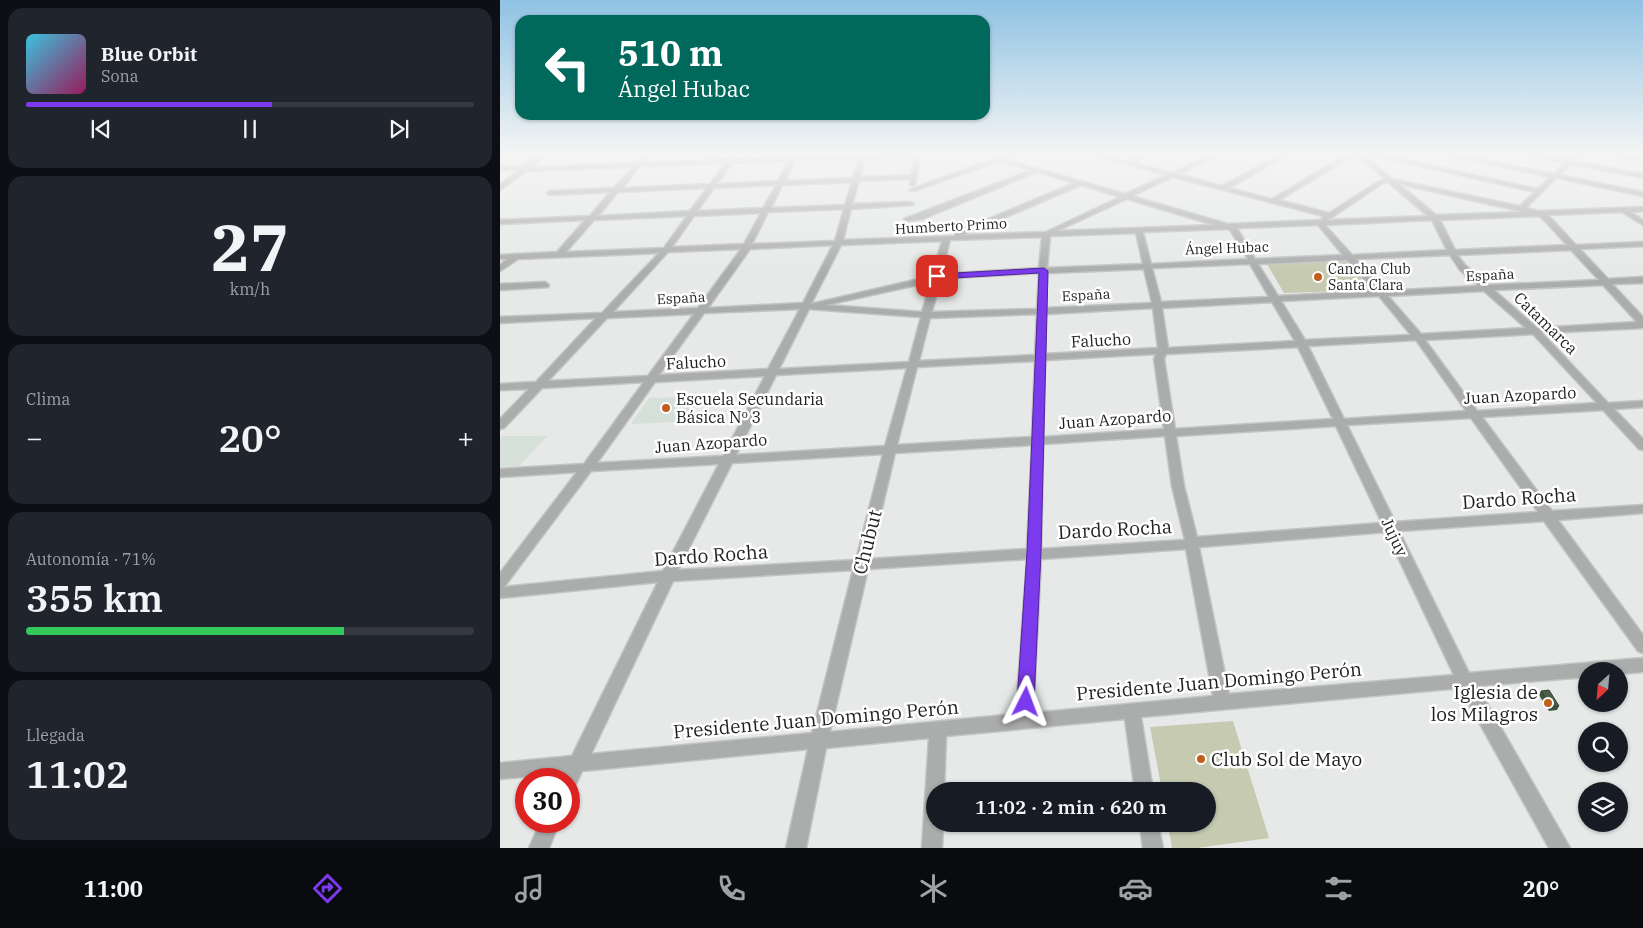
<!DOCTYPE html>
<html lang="es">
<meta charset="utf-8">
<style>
:root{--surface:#171b24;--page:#20242c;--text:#f1f3f6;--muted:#9ea1a6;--line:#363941;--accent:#7c3aed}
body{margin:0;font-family:"IBM Plex Serif",serif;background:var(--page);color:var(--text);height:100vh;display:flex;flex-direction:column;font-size:19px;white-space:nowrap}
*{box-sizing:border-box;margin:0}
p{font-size:16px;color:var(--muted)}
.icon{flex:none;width:28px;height:28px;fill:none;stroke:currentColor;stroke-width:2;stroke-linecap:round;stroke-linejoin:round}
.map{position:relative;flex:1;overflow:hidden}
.details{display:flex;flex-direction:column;gap:8px;padding:8px;background:#0d0f14;width:500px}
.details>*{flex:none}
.banner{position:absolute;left:15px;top:15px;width:475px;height:105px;border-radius:15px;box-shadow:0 1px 4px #0004;background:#00695c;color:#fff;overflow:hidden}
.needle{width:32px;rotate:206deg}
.controls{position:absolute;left:1078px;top:662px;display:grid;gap:10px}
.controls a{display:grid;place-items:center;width:50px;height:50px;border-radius:50%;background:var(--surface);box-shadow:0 1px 4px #0004;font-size:25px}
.speed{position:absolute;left:15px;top:768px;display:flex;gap:10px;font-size:25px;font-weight:700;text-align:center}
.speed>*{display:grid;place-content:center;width:65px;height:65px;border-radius:50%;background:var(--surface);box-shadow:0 1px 4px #0004;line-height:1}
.speed .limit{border:8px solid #d22;background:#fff;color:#111}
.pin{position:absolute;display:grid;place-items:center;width:42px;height:42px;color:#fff;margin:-21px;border-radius:10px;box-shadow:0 2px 8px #0006}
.me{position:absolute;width:55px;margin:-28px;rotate:3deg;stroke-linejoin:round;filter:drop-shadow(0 0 4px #0008)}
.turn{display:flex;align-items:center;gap:18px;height:105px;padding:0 20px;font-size:22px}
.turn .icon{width:65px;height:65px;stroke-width:2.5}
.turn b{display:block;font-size:35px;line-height:42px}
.big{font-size:38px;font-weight:600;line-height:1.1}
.details .tile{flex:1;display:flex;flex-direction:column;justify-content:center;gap:8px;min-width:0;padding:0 18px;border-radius:15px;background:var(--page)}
.details .dial{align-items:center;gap:0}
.dial b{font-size:65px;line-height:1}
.song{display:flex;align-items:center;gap:15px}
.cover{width:60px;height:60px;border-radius:8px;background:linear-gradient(135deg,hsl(190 70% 55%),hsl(330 70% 35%))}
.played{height:5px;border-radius:2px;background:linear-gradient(90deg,var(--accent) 55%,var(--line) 55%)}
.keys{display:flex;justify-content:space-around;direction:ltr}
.heat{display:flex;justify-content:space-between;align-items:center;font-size:28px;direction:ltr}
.charge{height:8px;border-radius:4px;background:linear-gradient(90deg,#34c759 71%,var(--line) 0)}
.trip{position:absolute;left:426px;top:782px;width:290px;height:50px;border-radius:25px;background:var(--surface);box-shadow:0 1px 4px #0004;font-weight:600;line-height:50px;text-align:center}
.menu{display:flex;height:80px;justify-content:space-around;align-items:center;background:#090b0e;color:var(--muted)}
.menu .icon{width:35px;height:35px}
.menu .selected{color:var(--accent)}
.menu b{font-size:22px;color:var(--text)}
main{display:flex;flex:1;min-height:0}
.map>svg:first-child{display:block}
.built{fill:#d5e0d9}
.green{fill:#c5cab0}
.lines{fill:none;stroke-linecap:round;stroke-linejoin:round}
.minor-casing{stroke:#c2c5c3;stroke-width:3}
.minor{fill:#abacac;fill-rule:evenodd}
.wall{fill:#40523c}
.building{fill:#4b5f46;stroke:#344231}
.route{fill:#7c3aed;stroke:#51269a}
.poi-dot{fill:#bf5f1b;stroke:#fff;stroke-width:2}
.labels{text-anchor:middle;stroke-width:5;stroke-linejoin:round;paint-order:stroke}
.far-street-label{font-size:14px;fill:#1f201f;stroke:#fff}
.far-poi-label{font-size:14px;fill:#1f201f;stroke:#fff;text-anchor:start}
.street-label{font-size:16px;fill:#1f201f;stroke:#fff}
.poi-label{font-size:16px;fill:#1f201f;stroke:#fff;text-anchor:start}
.near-street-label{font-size:19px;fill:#1f201f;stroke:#fff}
.near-poi-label{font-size:19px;fill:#1f201f;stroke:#fff;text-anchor:end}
</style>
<main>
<section class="details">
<div class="tile">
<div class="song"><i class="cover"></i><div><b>Blue Orbit</b><p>Sona</p></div></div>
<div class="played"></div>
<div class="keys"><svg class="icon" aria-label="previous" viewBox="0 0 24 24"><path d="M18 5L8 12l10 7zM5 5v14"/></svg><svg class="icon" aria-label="pause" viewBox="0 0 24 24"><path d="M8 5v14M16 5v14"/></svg><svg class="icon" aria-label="next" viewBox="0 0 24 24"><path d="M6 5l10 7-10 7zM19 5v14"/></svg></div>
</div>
<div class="tile dial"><b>27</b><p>km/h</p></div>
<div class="tile"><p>Clima</p>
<div class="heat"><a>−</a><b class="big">20°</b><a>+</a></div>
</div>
<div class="tile"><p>Autonomía · 71%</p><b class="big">355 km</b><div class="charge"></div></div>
<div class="tile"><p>Llegada</p><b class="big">11:02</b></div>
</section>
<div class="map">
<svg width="1143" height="848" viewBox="0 0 1143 848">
<rect width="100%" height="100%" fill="#e6e9e7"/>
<g class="built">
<polygon points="183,397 179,404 194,404 188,413 204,413 199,421 131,424 149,398"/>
<polygon points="2,436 47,436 19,466 0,467 0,439"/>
</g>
<g class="green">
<polygon points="847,261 873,290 784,293 767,264"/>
<polygon points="733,721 769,838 697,848 672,848 668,824 708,824 708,791 662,791 650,727"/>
</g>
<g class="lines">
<defs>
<g id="minor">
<path d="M 40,154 L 47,154 L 31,167 L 137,163 L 144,154 L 151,154 L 144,163 L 228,159 L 232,156 L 234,159 L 290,157 L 292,154 L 298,154 L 297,157 L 420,154 L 415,186 L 410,185 L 410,179 L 359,181 L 352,204 L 410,202 L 414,204 L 412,205 L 351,209 L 343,240 L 455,236 L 455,233 L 574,183 L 537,172 L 422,219 L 408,221 L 404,219 L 531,170 L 499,161 L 414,191 L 409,190 L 505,154 L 515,154 L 505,159 L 625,194 L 666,175 L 590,154 C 602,154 619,161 626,161 C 634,160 640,154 650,154 L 633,163 L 672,173 L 711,154 L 720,154 L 679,174 L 722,186 L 781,154 L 789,154 L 729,188 L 772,199 L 842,157 L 827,154 L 853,155 L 853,157 L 850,158 L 779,200 L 829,213 L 879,181 L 885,179 L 856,154 L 863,154 L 892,179 L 1020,206 L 1035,192 L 870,155 L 878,154 L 1038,189 L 1050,177 L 943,154 L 957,154 L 1054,174 L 1065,163 L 1025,154 L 1039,154 L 1068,160 L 1074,154 L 1081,154 L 1074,161 L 1143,174 L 1143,178 L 1071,164 L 1060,175 L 1143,192 L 1143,196 L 1056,178 L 1026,208 L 1039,211 L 1143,207 L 1143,211 L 1131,212 L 1143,220 L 1143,225 L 1122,212 L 1048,215 L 1076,245 L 1143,242 L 1143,246 L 1080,249 L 1108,279 L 1143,277 L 1143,283 L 1112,284 L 1143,317 L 1143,328 L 1042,333 L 1108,403 L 1143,401 L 1143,407 L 1114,409 L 1143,439 L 1143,450 L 1139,449 L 1103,410 L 982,417 L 1052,511 L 1143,505 L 1143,513 L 1058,520 L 1143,635 L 1143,653 L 1138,651 L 1044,521 L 899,531 L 969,673 L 1143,658 L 1143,672 L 1119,674 L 1119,671 L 1086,671 L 1086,677 L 977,686 L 1070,848 L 1049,848 L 960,688 L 641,717 L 653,791 L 635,791 L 625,719 L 446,736 L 444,791 L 435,791 L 435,824 L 443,824 L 442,848 L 422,848 L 429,738 L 326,748 L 306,848 L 286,848 L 308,749 L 82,771 L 75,786 L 69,789 L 69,779 L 61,779 L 63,773 L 0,779 L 0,763 L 72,756 L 158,582 L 0,598 L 0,573 L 77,472 L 0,477 L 0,469 L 84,464 L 144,382 L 42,388 L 4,428 L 0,429 L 0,419 L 29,389 L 0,390 L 0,384 L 36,382 L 96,318 L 0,323 L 0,317 L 102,313 L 159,253 L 18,259 L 0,271 L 0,265 L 7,259 L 0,259 L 0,255 L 57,252 L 85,220 L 0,224 L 0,220 L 90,216 L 110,192 L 50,195 L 47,193 L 50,191 L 114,188 L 133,167 L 26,171 L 0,190 L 0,185 L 19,170 L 0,170 L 0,166 L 24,166 ZM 414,156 L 411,175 L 360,177 L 365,158 ZM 359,158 L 353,178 L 285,181 L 295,160 ZM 288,161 L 278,181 L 217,184 L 232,163 ZM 225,163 L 210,184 L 122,188 L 140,166 ZM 673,177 L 823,216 L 821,220 L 728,224 L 632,196 ZM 352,182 L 345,205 L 271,208 L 282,185 ZM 888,182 L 928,216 L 828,220 L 883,183 ZM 899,184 L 1024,212 L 936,215 ZM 276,185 L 263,208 L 197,211 L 214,188 ZM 581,185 L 620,197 L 546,232 L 464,235 ZM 207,188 L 190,211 L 98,216 L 118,192 ZM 627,199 L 714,225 L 557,231 ZM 344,209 L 335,241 L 252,244 L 268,212 ZM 261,213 L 244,244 L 172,247 L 194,216 ZM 187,216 L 164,248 L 66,252 L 94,220 ZM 1038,216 L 1042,218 L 1067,245 L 955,250 L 940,220 ZM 932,220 L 947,250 L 852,255 L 825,225 ZM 818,225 L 843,255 L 755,259 L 737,228 ZM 727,229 L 730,230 L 748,259 L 651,264 L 643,232 ZM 636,233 L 643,264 L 547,268 L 550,236 ZM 542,237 L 539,268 L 441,274 L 450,240 ZM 442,241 L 432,276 L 311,304 L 341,245 ZM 333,245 L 303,303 L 208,308 L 250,249 ZM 241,249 L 198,308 L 113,312 L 168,252 ZM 1071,250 L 1099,280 L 988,285 L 966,266 L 957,255 ZM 950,255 L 960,270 L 978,286 L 883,291 L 856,259 ZM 847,260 L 874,291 L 778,296 L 758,264 ZM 750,264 L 769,297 L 661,302 L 652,268 ZM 644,269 L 652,303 L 546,308 L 547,273 ZM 539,273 L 537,309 L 432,312 L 440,280 L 449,278 ZM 431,282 L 422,312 L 326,305 ZM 1103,285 L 1137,322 L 1037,328 L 994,290 ZM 984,291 L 1026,328 L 921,334 L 888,296 ZM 879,296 L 911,335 L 805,340 L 781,301 ZM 772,302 L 795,341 L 668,348 L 662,308 ZM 653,308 L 658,348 L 545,354 L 546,314 ZM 300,309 L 268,369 L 159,375 L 204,313 ZM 309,309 L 421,317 L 409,362 L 279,369 ZM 194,314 L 148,376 L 48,381 L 107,318 ZM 537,314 L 535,355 L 419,361 L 430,318 ZM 1033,334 L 1097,403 L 977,411 L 925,340 ZM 916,340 L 966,411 L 844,419 L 808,346 ZM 798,347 L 833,419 L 675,429 L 664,359 L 666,354 ZM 656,354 L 654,359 L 664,429 L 543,437 L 545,360 ZM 535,361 L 532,437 L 397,445 L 417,367 ZM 407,368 L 385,446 L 236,455 L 276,375 ZM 265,376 L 223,456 L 97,463 L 155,382 ZM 971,418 L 1038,512 L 895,522 L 847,425 ZM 836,426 L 882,523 L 697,537 L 684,486 L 676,436 ZM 665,436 L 672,486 L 685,540 L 541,549 L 543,444 ZM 532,445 L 527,549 L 370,559 L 395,453 ZM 383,454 L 356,560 L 178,570 L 232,463 ZM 219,464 L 163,571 L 4,587 L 91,471 ZM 886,532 L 954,675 L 729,694 L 699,547 ZM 686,549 L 713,696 L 533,713 L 541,559 ZM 527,559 L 516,714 L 330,732 L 368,569 ZM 353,570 L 312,733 L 91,754 L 173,581 Z"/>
<polygon points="1107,154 1122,154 1143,158 1143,162"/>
<polygon points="45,282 49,285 48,287 0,290 0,284"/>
<polygon points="41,821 60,821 49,848 29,848"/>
<polygon points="640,824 658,824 663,848 643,848"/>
</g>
</defs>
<use href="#minor" class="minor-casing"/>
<use href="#minor" class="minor"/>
</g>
<polygon class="wall" points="1041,691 1059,706 1057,710 1049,711 1039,695"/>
<polygon class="building" points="1049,690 1059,706 1052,707 1041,691"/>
<linearGradient id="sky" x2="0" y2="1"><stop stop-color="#8fc2e3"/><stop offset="0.56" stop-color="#f4f5f4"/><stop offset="1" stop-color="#f4f5f4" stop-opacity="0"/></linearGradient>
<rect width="1143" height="273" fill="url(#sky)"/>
<polygon class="route" points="544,268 548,271 541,552 534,702 531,707 526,709 520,707 517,702 527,552 539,273 437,279 432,276 437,274"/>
<g class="poi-dot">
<circle cx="818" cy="277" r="5"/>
<circle cx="166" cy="408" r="5"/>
<circle cx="1048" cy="703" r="5"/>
<circle cx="701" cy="759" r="5"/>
</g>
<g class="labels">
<g class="far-street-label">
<text transform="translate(451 226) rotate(-3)" y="5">Humberto Primo</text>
<text transform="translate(727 248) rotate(-2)" y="5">Ángel Hubac</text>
<text transform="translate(990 275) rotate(-3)" y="5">España</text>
<text transform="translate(586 295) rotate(-3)" y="5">España</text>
<text transform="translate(181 298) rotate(-3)" y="5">España</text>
</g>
<g class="far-poi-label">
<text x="828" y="274">Cancha Club<tspan x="828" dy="16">Santa Clara</tspan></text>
</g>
<g class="street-label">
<text transform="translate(1046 323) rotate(44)" y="6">Catamarca</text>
<text transform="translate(601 340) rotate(-3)" y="6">Falucho</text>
<text transform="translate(196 362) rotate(-3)" y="6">Falucho</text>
<text transform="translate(1020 395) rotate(-3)" y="6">Juan Azopardo</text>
<text transform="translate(615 419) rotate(-4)" y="6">Juan Azopardo</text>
<text transform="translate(211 443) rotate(-4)" y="6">Juan Azopardo</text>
<text transform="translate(895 537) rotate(65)" y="6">Jujuy</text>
</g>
<g class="poi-label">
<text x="176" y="405">Escuela Secundaria<tspan x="176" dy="18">Básica Nº 3</tspan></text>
</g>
<g class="near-street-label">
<text transform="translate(1019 498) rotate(-4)" y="7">Dardo Rocha</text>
<text transform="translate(615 529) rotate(-3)" y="7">Dardo Rocha</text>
<text transform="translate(367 542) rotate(-76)" y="7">Chubut</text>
<text transform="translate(211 555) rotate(-4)" y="7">Dardo Rocha</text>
<text transform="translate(719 681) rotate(-5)" y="7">Presidente Juan Domingo Perón</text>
<text transform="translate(316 719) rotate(-5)" y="7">Presidente Juan Domingo Perón</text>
</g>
<g class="near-poi-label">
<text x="1038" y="699">Iglesia de<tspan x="1038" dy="22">los Milagros</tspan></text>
<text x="711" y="766" text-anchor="start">Club Sol de Mayo</text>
</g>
</g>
</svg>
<div class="controls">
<a><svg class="needle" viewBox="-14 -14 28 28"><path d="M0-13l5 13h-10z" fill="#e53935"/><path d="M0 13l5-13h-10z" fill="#9ea1a6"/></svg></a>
<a><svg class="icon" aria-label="search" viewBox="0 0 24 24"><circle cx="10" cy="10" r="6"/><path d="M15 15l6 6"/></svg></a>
<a><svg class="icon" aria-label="layers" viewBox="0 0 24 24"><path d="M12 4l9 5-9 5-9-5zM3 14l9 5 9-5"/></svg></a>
</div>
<div class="speed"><div class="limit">30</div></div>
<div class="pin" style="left:437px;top:276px;background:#d93025"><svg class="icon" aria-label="arrive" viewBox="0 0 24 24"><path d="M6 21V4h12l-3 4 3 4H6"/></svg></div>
<svg class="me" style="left:526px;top:702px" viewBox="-20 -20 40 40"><path d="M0-17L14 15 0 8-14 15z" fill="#7c3aed" stroke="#fff" stroke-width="4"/></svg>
<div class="trip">11:02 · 2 min · 620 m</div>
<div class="banner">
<div class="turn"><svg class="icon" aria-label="left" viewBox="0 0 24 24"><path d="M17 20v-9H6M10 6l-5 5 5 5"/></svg><div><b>510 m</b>Ángel Hubac</div></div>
</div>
</div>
</main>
<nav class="menu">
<b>11:00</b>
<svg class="icon selected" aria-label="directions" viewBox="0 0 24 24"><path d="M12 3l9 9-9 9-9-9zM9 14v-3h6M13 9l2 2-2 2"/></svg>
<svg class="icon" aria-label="music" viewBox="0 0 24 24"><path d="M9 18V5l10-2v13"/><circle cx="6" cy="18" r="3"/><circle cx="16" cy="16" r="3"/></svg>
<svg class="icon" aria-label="phone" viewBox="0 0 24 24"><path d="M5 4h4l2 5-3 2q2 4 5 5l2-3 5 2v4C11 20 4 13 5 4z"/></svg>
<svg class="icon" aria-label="climate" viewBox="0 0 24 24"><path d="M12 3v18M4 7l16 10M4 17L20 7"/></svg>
<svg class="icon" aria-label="car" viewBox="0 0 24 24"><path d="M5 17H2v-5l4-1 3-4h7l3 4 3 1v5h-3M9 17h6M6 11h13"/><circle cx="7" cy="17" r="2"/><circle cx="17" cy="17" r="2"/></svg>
<svg class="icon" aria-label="filters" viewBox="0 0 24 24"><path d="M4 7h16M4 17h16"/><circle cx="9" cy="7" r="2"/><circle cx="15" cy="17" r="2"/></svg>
<b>20°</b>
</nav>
